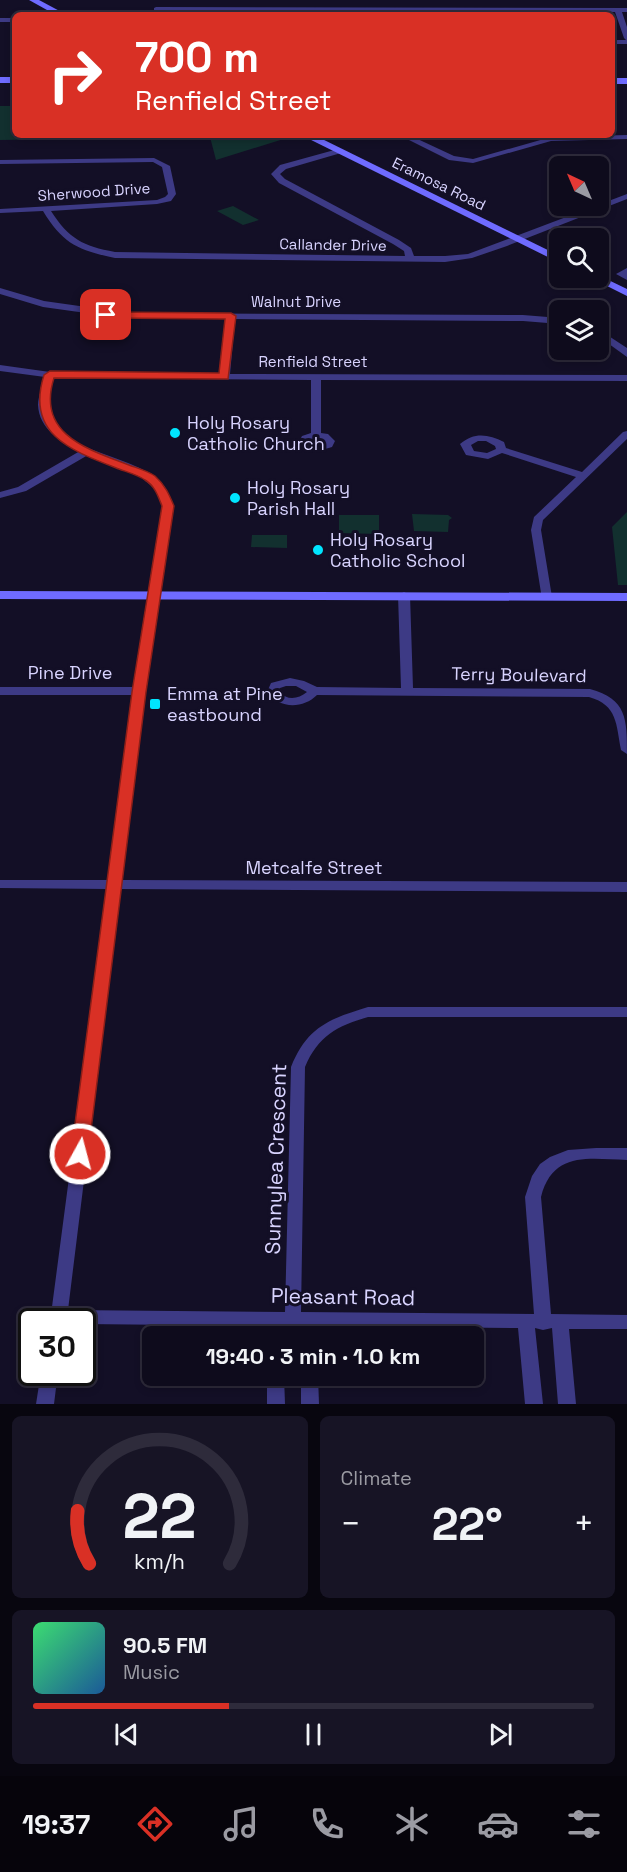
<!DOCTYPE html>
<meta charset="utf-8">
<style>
:root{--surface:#0e0b1c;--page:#171425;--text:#f1f3f6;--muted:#9b9ba3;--line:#2e2b3b;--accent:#d93025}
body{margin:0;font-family:"Space Grotesk",sans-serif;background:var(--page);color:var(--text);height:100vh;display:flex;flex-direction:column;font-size:22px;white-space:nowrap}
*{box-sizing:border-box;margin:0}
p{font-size:20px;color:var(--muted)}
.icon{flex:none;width:33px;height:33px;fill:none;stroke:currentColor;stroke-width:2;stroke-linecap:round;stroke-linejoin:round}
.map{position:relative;height:1404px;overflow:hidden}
.side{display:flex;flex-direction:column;gap:12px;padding:12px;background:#08060f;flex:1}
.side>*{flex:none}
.hud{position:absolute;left:12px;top:12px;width:603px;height:126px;border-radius:9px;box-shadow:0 3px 9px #0003,0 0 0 2px var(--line);background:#d93025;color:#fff;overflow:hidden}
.needle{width:39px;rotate:316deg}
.fabs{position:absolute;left:549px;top:156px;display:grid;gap:12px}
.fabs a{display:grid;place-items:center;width:60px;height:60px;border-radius:9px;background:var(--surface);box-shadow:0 3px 9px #0003,0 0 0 2px var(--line);font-size:30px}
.speed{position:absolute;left:18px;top:1308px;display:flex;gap:12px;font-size:30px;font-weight:700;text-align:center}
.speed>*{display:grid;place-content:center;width:78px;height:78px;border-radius:50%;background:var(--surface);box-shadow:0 3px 9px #0003,0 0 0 2px var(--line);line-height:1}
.speed .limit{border:3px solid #111;border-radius:9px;background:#fff;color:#111}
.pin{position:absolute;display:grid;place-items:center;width:51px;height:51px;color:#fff;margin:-26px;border-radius:12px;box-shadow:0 3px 9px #0006}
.me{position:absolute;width:66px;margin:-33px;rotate:7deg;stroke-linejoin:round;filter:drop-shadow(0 0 4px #0008)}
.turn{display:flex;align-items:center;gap:21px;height:126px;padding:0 24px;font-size:27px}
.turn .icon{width:78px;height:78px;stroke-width:2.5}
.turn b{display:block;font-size:42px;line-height:51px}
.big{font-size:45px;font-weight:600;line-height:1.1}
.side .tile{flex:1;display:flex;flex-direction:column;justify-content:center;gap:9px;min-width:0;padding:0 21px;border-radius:9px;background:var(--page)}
.side .dial{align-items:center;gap:0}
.dial svg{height:156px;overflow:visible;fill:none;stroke:var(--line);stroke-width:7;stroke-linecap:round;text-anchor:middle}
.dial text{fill:var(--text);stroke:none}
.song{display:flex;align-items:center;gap:18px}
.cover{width:72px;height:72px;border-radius:9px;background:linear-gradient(135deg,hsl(140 70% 55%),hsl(210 70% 35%))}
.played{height:6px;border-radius:3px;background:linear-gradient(90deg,var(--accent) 35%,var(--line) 35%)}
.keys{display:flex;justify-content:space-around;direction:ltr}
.heat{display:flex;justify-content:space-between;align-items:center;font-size:33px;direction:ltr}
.side .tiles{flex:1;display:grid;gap:12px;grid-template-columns:1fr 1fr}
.tile:last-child{grid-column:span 2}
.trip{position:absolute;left:142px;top:1326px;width:342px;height:60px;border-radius:9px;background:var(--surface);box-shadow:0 3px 9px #0003,0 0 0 2px var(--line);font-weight:600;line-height:60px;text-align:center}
.dock{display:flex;height:96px;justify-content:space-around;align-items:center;background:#06040b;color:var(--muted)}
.dock .icon{width:42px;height:42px}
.dock .current{color:var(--accent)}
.dock b{font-size:27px;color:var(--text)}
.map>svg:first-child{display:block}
.green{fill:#12302f}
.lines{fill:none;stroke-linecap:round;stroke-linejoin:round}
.minor{fill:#3d3a85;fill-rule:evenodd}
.secondary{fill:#6f6bff;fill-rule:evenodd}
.route{fill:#d93025;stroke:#8d1f18;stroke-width:1.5}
.poi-dot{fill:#00e5ff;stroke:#130f26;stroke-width:2}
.labels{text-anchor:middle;stroke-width:6;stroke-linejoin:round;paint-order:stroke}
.far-street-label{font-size:15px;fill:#d9d4ff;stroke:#130f26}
.poi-label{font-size:18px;fill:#d9d4ff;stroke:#130f26;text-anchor:start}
.street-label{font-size:18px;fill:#d9d4ff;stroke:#130f26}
.near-street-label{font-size:21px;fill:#d9d4ff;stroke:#130f26}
</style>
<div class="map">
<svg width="627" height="1404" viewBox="0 0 627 1404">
<rect width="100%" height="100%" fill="#130f26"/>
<g class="green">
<polygon points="0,106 15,106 15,135 285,135 290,137 216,160 210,137 0,140"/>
<polygon points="233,206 259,220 243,225 217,211"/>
<polygon points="627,512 627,585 618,585 612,527"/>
<polygon points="412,514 448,515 452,518 449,520 448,532 414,531"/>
<polygon points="339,515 379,515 379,534 339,533"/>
<polygon points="252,535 287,535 287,548 251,547"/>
</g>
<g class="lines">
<g class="minor">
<polygon points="156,7 627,8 627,12 622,12 627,27 627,44 612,44 612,40 626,40 624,38 615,12 154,10 154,8"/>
<rect x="0" y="18" width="15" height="4"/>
<polygon points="399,135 409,135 454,156 473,159 551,137 627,135 627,139 551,141 473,163 449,160"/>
<path d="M 338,149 L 341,149 L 341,153 L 286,169 L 280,174 L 285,179 L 399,240 L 411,248 L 414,256 L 445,256 L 468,254 L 627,194 L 627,199 L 507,246 L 472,258 L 445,262 L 115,258 C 78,250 63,244 43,211 L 0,213 L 0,209 L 157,200 L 165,197 L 168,194 L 162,167 L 153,162 L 0,164 L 0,160 L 154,158 L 170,166 L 176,194 L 171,201 L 157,204 L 51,211 C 69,239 83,246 115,252 L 405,256 L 404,251 L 393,244 L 279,183 L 271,174 L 280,165 Z"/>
<polygon points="627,268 627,280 616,274"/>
<path d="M 0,288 L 44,301 L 129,313 L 523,315 L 560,318 L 560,324 L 523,321 L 235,319 L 230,374 L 627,375 L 627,381 L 321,380 L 321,433 L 328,434 L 335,441 L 332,447 L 315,452 L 298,444 L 302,436 L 311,433 L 311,380 L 54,378 C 52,386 47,397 48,406 C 52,455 137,452 163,485 C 168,490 170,499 173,506 L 145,691 L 121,880 L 627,882 L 627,892 L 120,889 L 68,1310 L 285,1312 L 291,1067 C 307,1027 329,1019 368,1007 L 627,1007 L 627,1017 L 368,1017 C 337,1026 318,1036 305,1067 L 301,1312 L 534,1314 L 525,1197 L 532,1176 L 540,1164 L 550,1157 L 568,1150 L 596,1148 L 627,1148 L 627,1160 C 588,1159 553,1151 541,1197 L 551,1314 L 627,1315 L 627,1329 L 569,1329 L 576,1404 L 558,1404 L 552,1328 L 543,1330 L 535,1328 L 543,1404 L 525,1404 L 518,1328 L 319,1326 L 319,1336 L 303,1336 L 303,1326 L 285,1326 L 285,1336 L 269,1336 L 269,1326 L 82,1324 L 82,1322 L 50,1322 L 107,889 L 0,888 L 0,880 L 108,880 L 133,695 L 0,695 L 0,687 L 134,687 L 163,506 L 154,488 L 137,474 L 88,455 L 26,491 L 0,498 L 0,492 L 18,487 L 80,451 C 61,442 39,429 38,405 C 38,396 43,385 45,377 L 0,371 L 0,365 L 50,372 L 221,374 L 226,319 L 129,319 L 43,307 L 0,294 ZM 316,438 L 321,439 L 324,443 L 316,446 L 309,443 L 310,440 Z"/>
<polygon points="598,329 627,348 627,357 598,336"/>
<path d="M 627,431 L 627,439 L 543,520 L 541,530 L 552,597 L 550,599 L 542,599 L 531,530 L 534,517 L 576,477 L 502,453 L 488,459 L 466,455 L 460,444 C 474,432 488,434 504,442 L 506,448 L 582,472 L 623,432 ZM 478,441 L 486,441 L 495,446 L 496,449 L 487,453 L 474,451 L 471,445 Z"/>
<path d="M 404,592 L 410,595 L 413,688 L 590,689 C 627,699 627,719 627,754 L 621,750 C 616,725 618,705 589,697 L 317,695 C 303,709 279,709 267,692 L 271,683 L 290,678 L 304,681 L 317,687 L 401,688 L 398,595 ZM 286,686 L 296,686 L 307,692 C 298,699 288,701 279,692 L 280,688 Z"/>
<polygon points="41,1372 58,1372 54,1404 36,1404"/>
<polygon points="267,1376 284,1376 285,1404 267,1404"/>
<polygon points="301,1376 318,1376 319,1404 301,1404"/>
</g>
<g class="secondary">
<polygon points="29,0 39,0 67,15 56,15"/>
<rect x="0" y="77" width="15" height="6"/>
<rect x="612" y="78" width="15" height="6"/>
<polygon points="301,135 314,135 560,256 560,263"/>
<polygon points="598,275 627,289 627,296 591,278 598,278"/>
<polygon points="0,591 627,593 627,601 0,599"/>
</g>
</g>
<path class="route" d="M 102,312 L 231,313 L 236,316 L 228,379 L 54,378 C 36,434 87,449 129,465 C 137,468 148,471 155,476 C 165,485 169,494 174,506 L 146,692 L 88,1154 L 86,1158 L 73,1158 L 71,1154 L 132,692 L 162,506 C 158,496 155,486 145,480 C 138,475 127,472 119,469 C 72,451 25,435 44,375 L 50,371 L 219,373 L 225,319 L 106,318 L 101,315 Z"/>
<g class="poi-dot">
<circle cx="175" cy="433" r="6"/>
<circle cx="235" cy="498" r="6"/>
<circle cx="318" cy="550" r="6"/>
<rect x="149" y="698" width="12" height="12" rx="3"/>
</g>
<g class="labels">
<g class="far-street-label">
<text transform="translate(439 184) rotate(26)" y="5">Eramosa Road</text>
<text transform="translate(94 192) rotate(-4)" y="5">Sherwood Drive</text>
<text transform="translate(333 245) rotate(1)" y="5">Callander Drive</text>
<text x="296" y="307">Walnut Drive</text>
<text x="313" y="367">Renfield Street</text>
</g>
<g class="poi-label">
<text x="187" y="429">Holy Rosary<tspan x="187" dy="21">Catholic Church</tspan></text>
<text x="247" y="494">Holy Rosary<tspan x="247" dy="21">Parish Hall</tspan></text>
<text x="330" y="546">Holy Rosary<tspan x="330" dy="21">Catholic School</tspan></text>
<text x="167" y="700">Emma at Pine<tspan x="167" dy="21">eastbound</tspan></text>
</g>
<g class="street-label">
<text x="70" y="679">Pine Drive</text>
<text transform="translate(519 675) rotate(1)" y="6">Terry Boulevard</text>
<text x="314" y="874">Metcalfe Street</text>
</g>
<g class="near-street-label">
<text transform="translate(276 1159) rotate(-88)" y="7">Sunnylea Crescent</text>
<text transform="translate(343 1297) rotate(1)" y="7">Pleasant Road</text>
</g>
</g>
</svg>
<div class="fabs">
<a><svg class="needle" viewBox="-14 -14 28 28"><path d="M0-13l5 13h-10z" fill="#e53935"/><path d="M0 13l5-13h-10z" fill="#9b9ba3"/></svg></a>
<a><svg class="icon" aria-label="search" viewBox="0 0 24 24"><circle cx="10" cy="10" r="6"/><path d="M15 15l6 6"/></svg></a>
<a><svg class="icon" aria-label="layers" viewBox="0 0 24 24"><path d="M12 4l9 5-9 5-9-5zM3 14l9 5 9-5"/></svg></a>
</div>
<div class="speed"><div class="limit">30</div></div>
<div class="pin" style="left:106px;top:315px;background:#d93025"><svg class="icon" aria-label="arrive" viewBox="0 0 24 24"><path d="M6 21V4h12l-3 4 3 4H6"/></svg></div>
<svg class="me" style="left:80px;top:1154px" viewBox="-20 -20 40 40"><circle r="17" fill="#d93025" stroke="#fff" stroke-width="3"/><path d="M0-11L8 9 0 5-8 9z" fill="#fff"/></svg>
<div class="trip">19:40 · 3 min · 1.0 km</div>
<div class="hud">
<div class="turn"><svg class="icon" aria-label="right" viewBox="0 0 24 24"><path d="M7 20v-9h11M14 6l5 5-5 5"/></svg><div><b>700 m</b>Renfield Street</div></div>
</div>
</div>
<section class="side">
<div class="tiles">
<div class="tile dial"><svg viewBox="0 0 100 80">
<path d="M14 69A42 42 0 1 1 86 69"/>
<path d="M14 69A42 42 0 0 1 8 42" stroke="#d93025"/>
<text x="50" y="56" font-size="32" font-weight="700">22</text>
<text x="50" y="72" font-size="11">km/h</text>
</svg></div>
<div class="tile"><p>Climate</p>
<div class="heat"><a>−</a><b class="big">22°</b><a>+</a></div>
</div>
<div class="tile">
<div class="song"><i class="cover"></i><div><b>90.5 FM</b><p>Music</p></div></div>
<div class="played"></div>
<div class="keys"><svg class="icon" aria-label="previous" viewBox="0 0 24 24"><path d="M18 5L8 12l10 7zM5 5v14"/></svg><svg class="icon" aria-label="pause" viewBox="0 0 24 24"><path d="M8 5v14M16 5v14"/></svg><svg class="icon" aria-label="next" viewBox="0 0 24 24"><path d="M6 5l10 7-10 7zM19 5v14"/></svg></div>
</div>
</div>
</section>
<nav class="dock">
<b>19:37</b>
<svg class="icon current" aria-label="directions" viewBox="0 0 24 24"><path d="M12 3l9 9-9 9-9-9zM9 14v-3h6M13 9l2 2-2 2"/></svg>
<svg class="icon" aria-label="music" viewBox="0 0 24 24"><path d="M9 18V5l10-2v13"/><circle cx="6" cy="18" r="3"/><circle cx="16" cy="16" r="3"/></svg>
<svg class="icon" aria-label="phone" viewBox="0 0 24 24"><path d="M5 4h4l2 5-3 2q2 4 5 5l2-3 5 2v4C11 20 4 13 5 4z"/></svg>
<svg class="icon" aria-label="climate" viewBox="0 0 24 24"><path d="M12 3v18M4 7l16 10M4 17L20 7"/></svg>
<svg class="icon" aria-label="car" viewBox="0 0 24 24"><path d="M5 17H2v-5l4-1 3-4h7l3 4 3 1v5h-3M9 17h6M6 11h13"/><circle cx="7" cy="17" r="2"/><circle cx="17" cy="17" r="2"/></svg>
<svg class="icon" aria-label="filters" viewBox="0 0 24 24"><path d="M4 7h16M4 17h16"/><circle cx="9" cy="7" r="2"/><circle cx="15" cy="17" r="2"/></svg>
</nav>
